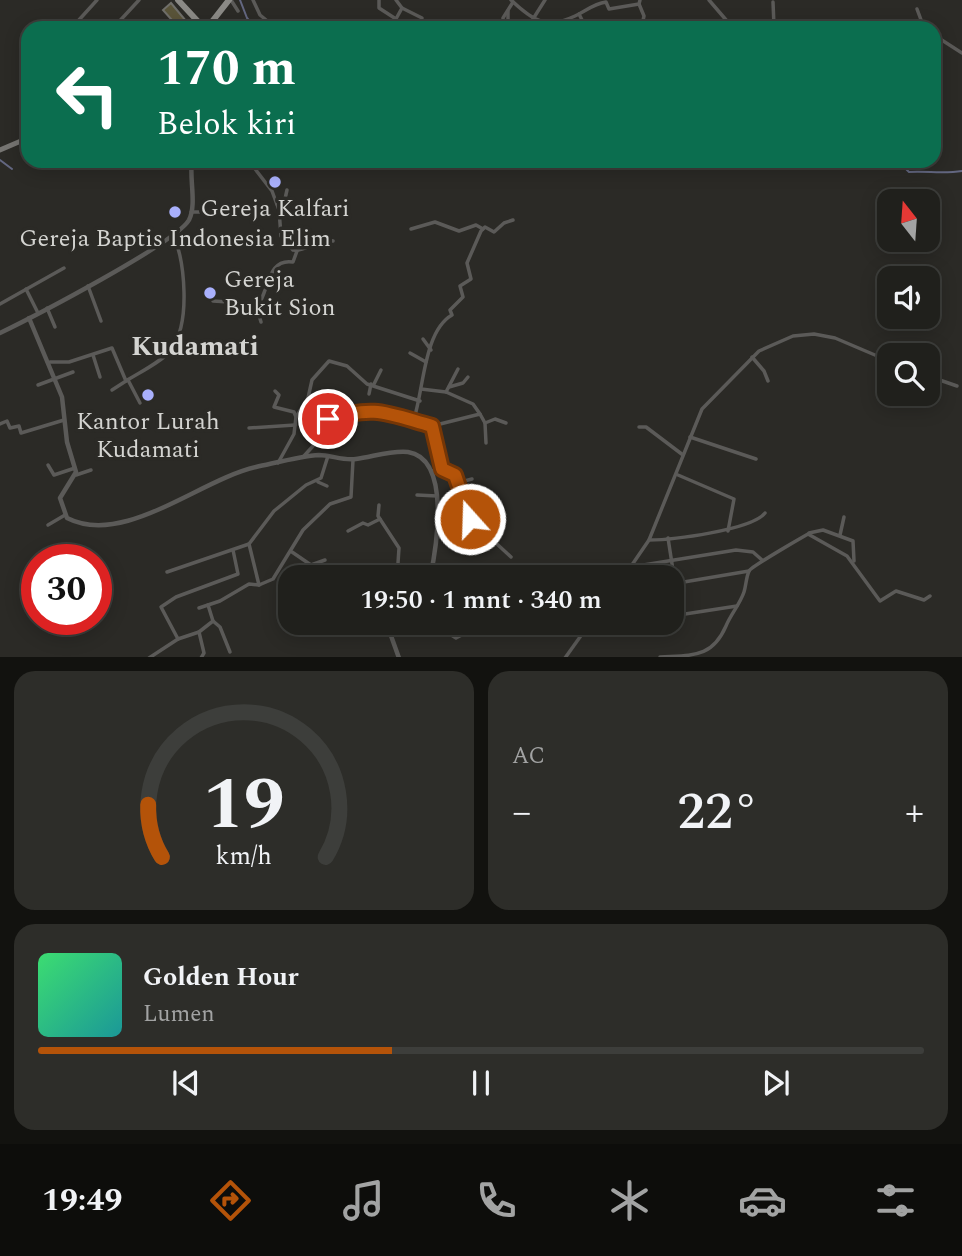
<!DOCTYPE html>
<html lang="id">
<meta charset="utf-8">
<style>
:root{--surface:#20201c;--page:#2d2d29;--text:#f1f3f6;--muted:#a2a3a3;--line:#3d3e3b;--accent:#b45309}
body{margin:0;font-family:Spectral,serif;background:var(--page);color:var(--text);height:100vh;display:flex;flex-direction:column;font-size:26px;white-space:nowrap}
*{box-sizing:border-box;margin:0}
p{font-size:23px;color:var(--muted)}
.icon{flex:none;width:38px;height:38px;fill:none;stroke:currentColor;stroke-width:2;stroke-linecap:round;stroke-linejoin:round}
.map{position:relative;height:657px;overflow:hidden}
.details{display:flex;flex-direction:column;gap:14px;padding:14px;background:#12120f;flex:1}
.details>*{flex:none}
.top-card{position:absolute;left:21px;top:21px;width:920px;height:147px;border-radius:21px;box-shadow:0 4px 18px #0003,0 0 0 2px var(--line);background:#0b6e4f;color:#fff;overflow:hidden}
.needle{width:46px;rotate:343deg}
.fabs{position:absolute;left:877px;top:189px;display:grid;gap:14px}
.fabs a{display:grid;place-items:center;width:63px;height:63px;border-radius:14px;background:var(--surface);box-shadow:0 4px 18px #0003,0 0 0 2px var(--line);font-size:35px}
.speed{position:absolute;left:21px;top:544px;display:flex;gap:14px;font-size:35px;font-weight:700;text-align:center}
.speed>*{display:grid;place-content:center;width:91px;height:91px;border-radius:50%;background:var(--surface);box-shadow:0 4px 18px #0003,0 0 0 2px var(--line);line-height:1}
.speed .limit{border:10px solid #d22;background:#fff;color:#111}
.pin{position:absolute;display:grid;place-items:center;width:60px;height:60px;color:#fff;margin:-30px;border:4px solid #fff;border-radius:50%;box-shadow:0 2px 7px #0007}
.me{position:absolute;width:77px;margin:-38px;rotate:340deg;stroke-linejoin:round;filter:drop-shadow(0 0 5px #0008)}
.turn{display:flex;align-items:center;gap:24px;height:147px;padding:0 21px;font-size:32px}
.turn .icon{width:91px;height:91px;stroke-width:2.5}
.turn b{display:block;font-size:49px;line-height:60px}
.big{font-size:52px;font-weight:600;line-height:1.1}
.details .card{flex:1;display:flex;flex-direction:column;justify-content:center;gap:10px;min-width:0;padding:0 24px;border-radius:21px;background:var(--page)}
.details .dial{align-items:center;gap:0}
.dial svg{height:182px;overflow:visible;fill:none;stroke:var(--line);stroke-width:7;stroke-linecap:round;text-anchor:middle}
.dial text{fill:var(--text);stroke:none}
.song{display:flex;align-items:center;gap:21px}
.cover{width:84px;height:84px;border-radius:10px;background:linear-gradient(135deg,hsl(140 70% 55%),hsl(180 70% 35%))}
.played{height:7px;border-radius:4px;background:linear-gradient(90deg,var(--accent) 40%,var(--line) 40%)}
.keys{display:flex;justify-content:space-around;direction:ltr}
.heat{display:flex;justify-content:space-between;align-items:center;font-size:38px;direction:ltr}
.details .tiles{flex:1;display:grid;gap:14px;grid-template-columns:1fr 1fr}
.card:last-child{grid-column:span 2}
.trip{position:absolute;left:278px;top:565px;width:406px;height:70px;border-radius:21px;background:var(--surface);box-shadow:0 4px 18px #0003,0 0 0 2px var(--line);font-weight:600;line-height:70px;text-align:center}
.tab-bar{display:flex;height:112px;justify-content:space-around;align-items:center;background:#0d0d0b;color:var(--muted)}
.tab-bar .icon{width:49px;height:49px}
.tab-bar .on{color:var(--accent)}
.tab-bar b{font-size:32px;color:var(--text)}
.map>svg:first-child{display:block}
.lines{fill:none;stroke-linecap:round;stroke-linejoin:round}
.stream{stroke:#636781;stroke-width:2}
.building{fill:#5a5439;stroke:#706f6a;stroke-width:2}
.minor{stroke:#5b5a58;stroke-width:3.5}
.tertiary{stroke:#5b5a58;stroke-width:4.5}
.secondary{stroke:#767572;stroke-width:5}
.primary{stroke:#8b8a86;stroke-width:6}
.route-casing{stroke:#753606;stroke-width:18}
.route{stroke:#b45309;stroke-width:12}
.poi-dot{fill:#a9b0fc;stroke:#2b2a26;stroke-width:2.5}
.labels{text-anchor:middle;stroke-width:7;stroke-linejoin:round;paint-order:stroke}
.poi-label{font-size:24px;fill:#d4d4d1;stroke:#2b2a26}
.quarter-label{font-size:28px;font-weight:bold;fill:#d4d4d1;stroke:#2b2a26}
</style>
<div class="map">
<svg width="962" height="658" viewBox="0 0 962 658">
<rect width="100%" height="100%" fill="#2b2a26"/>
<g class="lines">
<g class="stream">
<polyline points="240,0 247,18 256,28"/>
<polyline points="0,160 12,169"/>
<path d="M 898,161 L 909,172 C 928,171 944,174 962,171"/>
</g>
</g>
<polygon class="building" points="171,3 186,21 179,28 163,10"/>
<g class="lines">
<g class="minor">
<polyline points="231,0 238,11"/>
<polyline points="253,0 260,15 276,28"/>
<polyline points="379,0 379,8 396,19"/>
<path d="M 511,0 C 532,20 546,30 575,16 C 586,11 593,4 606,2 L 609,9 L 639,4 L 640,0"/>
<polyline points="709,0 733,28"/>
<polyline points="639,4 644,16 642,25 648,28"/>
<polyline points="402,8 422,18 420,28"/>
<polyline points="917,9 924,28"/>
<polyline points="579,14 583,22 616,28"/>
<polyline points="533,19 545,0"/>
<polyline points="78,21 97,0"/>
<polyline points="543,23 548,28"/>
<polyline points="115,26 139,0"/>
<polyline points="391,28 402,8 396,0"/>
<polyline points="503,28 503,18 513,2"/>
<polyline points="508,28 508,11"/>
<polyline points="765,28 774,26 773,2"/>
<polyline points="889,28 901,25 917,28"/>
<polyline points="934,35 962,53"/>
<polyline points="21,98 28,102"/>
<path d="M 249,161 L 272,191 L 279,210 L 281,236 L 293,250 C 307,252 318,237 333,241"/>
<polyline points="355,161 359,161"/>
<polyline points="151,162 152,161"/>
<polyline points="277,204 285,199 287,190"/>
<polyline points="191,212 205,212"/>
<polyline points="411,229 435,222 459,231 476,225 483,229"/>
<polyline points="88,286 101,321"/>
<polyline points="26,289 38,313"/>
<path d="M 213,301 L 259,304 C 269,288 268,258 293,262 L 297,251"/>
<polyline points="0,304 64,268"/>
<polyline points="256,305 261,322"/>
<polyline points="47,308 55,327"/>
<polyline points="423,339 431,350"/>
<polyline points="161,345 175,342"/>
<polyline points="410,353 426,362"/>
<polyline points="93,355 100,377"/>
<polyline points="752,357 764,371 768,381"/>
<path d="M 50,362 L 69,362 L 112,348 L 126,381 C 140,372 160,363 171,350 C 191,323 185,262 173,233"/>
<polyline points="928,376 957,386"/>
<polyline points="128,380 140,403"/>
<polyline points="374,384 381,370"/>
<polyline points="38,385 73,372"/>
<polyline points="449,387 463,383 468,377"/>
<polyline points="421,389 446,392 458,369"/>
<polyline points="112,390 126,381"/>
<polyline points="275,391 279,395 274,407 294,412 296,417"/>
<polyline points="446,392 473,404 480,414"/>
<polyline points="369,394 371,384"/>
<path d="M 328,419 C 374,406 388,413 432,426 L 442,469 L 431,471"/>
<path d="M 414,419 C 424,387 424,331 452,315 L 450,310 L 463,297 L 460,286 L 471,279 L 467,263 L 481,231 L 485,227 L 494,232 L 504,223 L 513,220"/>
<polyline points="485,423 495,419 506,423"/>
<polyline points="0,424 7,421 10,428 19,426 21,433 64,420"/>
<polyline points="432,426 480,414 485,423 486,443"/>
<polyline points="639,427 646,427 683,455"/>
<polyline points="249,428 295,425"/>
<polyline points="690,437 756,459"/>
<polyline points="304,456 323,435"/>
<polyline points="278,463 294,434 296,417 308,398 312,380 329,361 347,366 367,384 420,401"/>
<polyline points="48,465 54,475 75,468"/>
<polyline points="442,469 455,475 470,519 511,557"/>
<polyline points="76,475 91,470"/>
<polyline points="678,475 734,499 728,531"/>
<polyline points="318,482 327,486"/>
<polyline points="457,483 472,479"/>
<polyline points="417,495 437,496"/>
<polyline points="379,505 378,516 399,548 397,578"/>
<polyline points="48,525 65,515"/>
<polyline points="348,531 363,523 368,525 380,519"/>
<polyline points="809,533 823,530 853,541 854,561"/>
<polyline points="840,535 844,517"/>
<polyline points="668,538 675,583"/>
<path d="M 649,540 C 672,540 752,530 765,513"/>
<polyline points="292,552 311,565 325,560"/>
<polyline points="631,567 736,550 753,552 762,560"/>
<polyline points="167,572 249,544 274,511 306,485 321,478 328,456"/>
<polyline points="623,578 649,540 702,409 759,351 793,336 814,334 835,338 889,361"/>
<polyline points="672,584 749,571"/>
<polyline points="259,585 273,579 303,530 330,504 351,497 353,460"/>
<polyline points="199,608 220,601 249,584 259,585 249,544"/>
<polyline points="672,616 737,606"/>
<polyline points="213,621 220,627 230,652"/>
<polyline points="432,623 456,638 475,628"/>
<polyline points="199,632 178,639 161,607 176,597 238,574 233,550"/>
<path d="M 660,657 C 693,655 712,658 726,626 C 731,614 740,604 744,592 C 746,586 746,578 749,571 C 751,567 801,538 808,534 L 847,556 L 880,601 L 896,591 L 924,600 L 930,596"/>
<polyline points="149,658 178,639"/>
<polyline points="201,658 204,653 199,632 213,621 208,605"/>
<polyline points="565,658 590,623"/>
</g>
<g class="tertiary">
<path d="M 29,318 L 62,397 L 67,442 L 76,472 L 60,498 L 67,518 C 124,547 199,480 256,467 C 275,463 301,456 319,455 C 331,455 343,461 356,459 C 372,457 392,450 408,452 C 452,459 436,550 430,578"/>
<path d="M 0,333 C 31,318 176,243 189,220 C 197,204 189,178 192,161"/>
<polyline points="393,623 390,633 399,658"/>
</g>
<polyline class="secondary" points="0,150 28,138"/>
<g class="primary">
<polyline points="178,0 204,28"/>
<polyline points="207,28 229,0"/>
</g>
</g>
<g class="lines">
<defs>
<path id="route" d="M 328,419 C 376,405 386,413 432,426 L 442,469 L 455,475 L 470,519"/>
</defs>
<use href="#route" class="route-casing"/>
<use href="#route" class="route"/>
</g>
<g class="poi-dot">
<circle cx="275" cy="182" r="7"/>
<circle cx="175" cy="212" r="7"/>
<circle cx="210" cy="293" r="7"/>
<circle cx="148" cy="395" r="7"/>
</g>
<g class="labels">
<g class="poi-label">
<text x="275" y="216">Gereja Kalfari</text>
<text x="175" y="246">Gereja Baptis Indonesia Elim</text>
<text x="224" y="287" text-anchor="start">Gereja<tspan x="224" dy="28">Bukit Sion</tspan></text>
<text x="148" y="429">Kantor Lurah<tspan x="148" dy="28">Kudamati</tspan></text>
</g>
<g class="quarter-label">
<text x="195" y="355">Kudamati</text>
</g>
</g>
</svg>
<div class="fabs">
<a><svg class="needle" viewBox="-14 -14 28 28"><path d="M0-13l5 13h-10z" fill="#e53935"/><path d="M0 13l5-13h-10z" fill="#a2a3a3"/></svg></a>
<a><svg class="icon" aria-label="sound" viewBox="0 0 24 24"><path d="M4 9h4l5-4v14l-5-4H4zM17 9q2 3 0 6"/></svg></a>
<a><svg class="icon" aria-label="search" viewBox="0 0 24 24"><circle cx="10" cy="10" r="6"/><path d="M15 15l6 6"/></svg></a>
</div>
<div class="speed"><div class="limit">30</div></div>
<div class="pin" style="left:328px;top:419px;background:#d93025"><svg class="icon" aria-label="arrive" viewBox="0 0 24 24"><path d="M6 21V4h12l-3 4 3 4H6"/></svg></div>
<svg class="me" style="left:470px;top:519px" viewBox="-20 -20 40 40"><circle r="17" fill="#b45309" stroke="#fff" stroke-width="3"/><path d="M0-11L8 9 0 5-8 9z" fill="#fff"/></svg>
<div class="trip">19:50 · 1 mnt · 340 m</div>
<div class="top-card">
<div class="turn"><svg class="icon" aria-label="left" viewBox="0 0 24 24"><path d="M17 20v-9H6M10 6l-5 5 5 5"/></svg><div><b>170 m</b>Belok kiri</div></div>
</div>
</div>
<section class="details">
<div class="tiles">
<div class="card dial"><svg viewBox="0 0 100 80">
<path d="M14 69A42 42 0 1 1 86 69"/>
<path d="M14 69A42 42 0 0 1 8 46" stroke="#b45309"/>
<text x="50" y="56" font-size="32" font-weight="700">19</text>
<text x="50" y="72" font-size="11">km/h</text>
</svg></div>
<div class="card"><p>AC</p>
<div class="heat"><a>−</a><b class="big">22°</b><a>+</a></div>
</div>
<div class="card">
<div class="song"><i class="cover"></i><div><b>Golden Hour</b><p>Lumen</p></div></div>
<div class="played"></div>
<div class="keys"><svg class="icon" aria-label="previous" viewBox="0 0 24 24"><path d="M18 5L8 12l10 7zM5 5v14"/></svg><svg class="icon" aria-label="pause" viewBox="0 0 24 24"><path d="M8 5v14M16 5v14"/></svg><svg class="icon" aria-label="next" viewBox="0 0 24 24"><path d="M6 5l10 7-10 7zM19 5v14"/></svg></div>
</div>
</div>
</section>
<nav class="tab-bar">
<b>19:49</b>
<svg class="icon on" aria-label="directions" viewBox="0 0 24 24"><path d="M12 3l9 9-9 9-9-9zM9 14v-3h6M13 9l2 2-2 2"/></svg>
<svg class="icon" aria-label="music" viewBox="0 0 24 24"><path d="M9 18V5l10-2v13"/><circle cx="6" cy="18" r="3"/><circle cx="16" cy="16" r="3"/></svg>
<svg class="icon" aria-label="phone" viewBox="0 0 24 24"><path d="M5 4h4l2 5-3 2q2 4 5 5l2-3 5 2v4C11 20 4 13 5 4z"/></svg>
<svg class="icon" aria-label="climate" viewBox="0 0 24 24"><path d="M12 3v18M4 7l16 10M4 17L20 7"/></svg>
<svg class="icon" aria-label="car" viewBox="0 0 24 24"><path d="M5 17H2v-5l4-1 3-4h7l3 4 3 1v5h-3M9 17h6M6 11h13"/><circle cx="7" cy="17" r="2"/><circle cx="17" cy="17" r="2"/></svg>
<svg class="icon" aria-label="filters" viewBox="0 0 24 24"><path d="M4 7h16M4 17h16"/><circle cx="9" cy="7" r="2"/><circle cx="15" cy="17" r="2"/></svg>
</nav>
